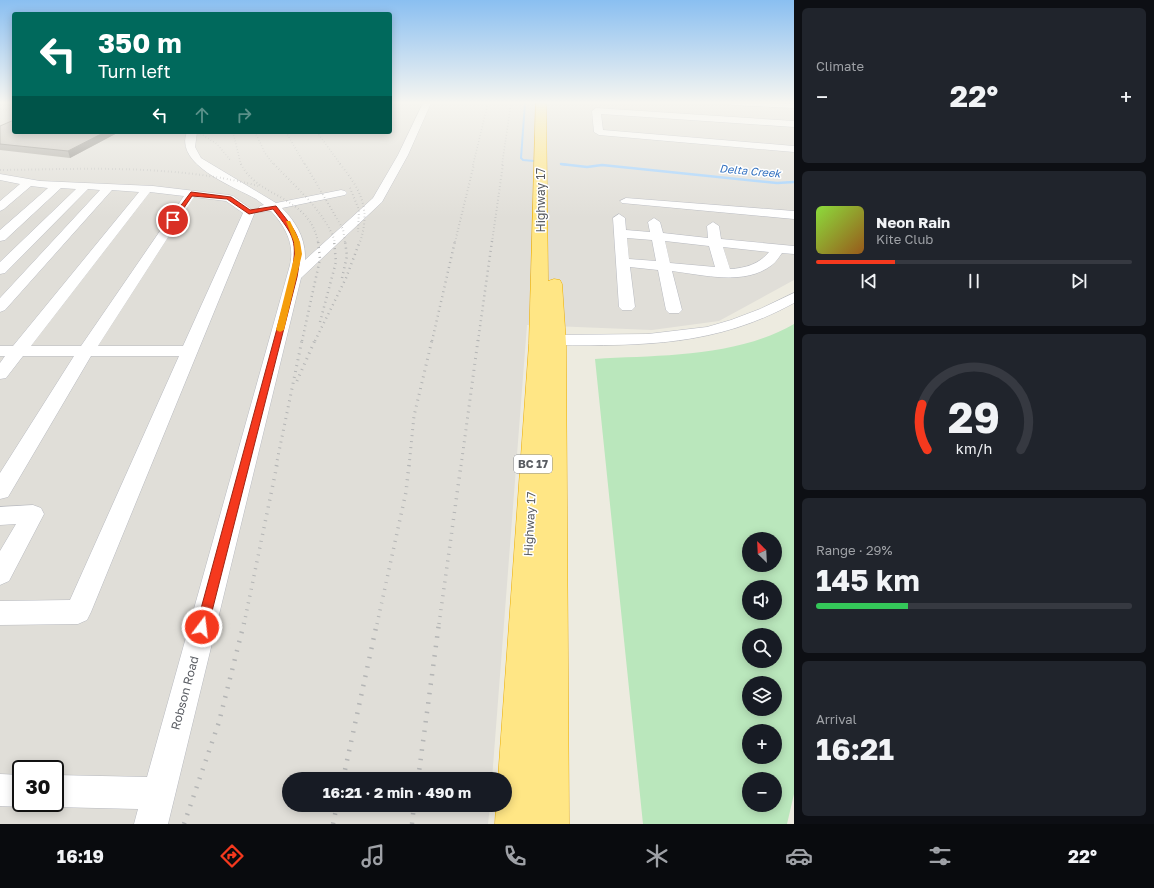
<!DOCTYPE html>
<meta charset="utf-8">
<style>
:root{--surface:#171b24;--page:#20242c;--text:#f1f3f6;--muted:#9ea1a6;--line:#363941;--accent:#f5391e}
body{margin:0;font-family:"Golos Text",sans-serif;background:var(--page);color:var(--text);height:100vh;display:flex;flex-direction:column;font-size:15px;white-space:nowrap}
*{box-sizing:border-box;margin:0}
p{font-size:13px;color:var(--muted)}
.icon{flex:none;width:22px;height:22px;fill:none;stroke:currentColor;stroke-width:2;stroke-linecap:round;stroke-linejoin:round}
.map{position:relative;flex:1;overflow:hidden}
.panel{display:flex;flex-direction:column;gap:8px;padding:8px;background:#0d0f14;width:360px}
.panel>*{flex:none}
.hud{position:absolute;left:12px;top:12px;width:380px;height:122px;border-radius:4px;box-shadow:0 2px 10px #0003;background:#00695c;color:#fff;overflow:hidden}
.needle{width:26px;rotate:336deg}
.tools{position:absolute;left:742px;top:532px;display:grid;gap:8px}
.tools a{display:grid;place-items:center;width:40px;height:40px;border-radius:50%;background:var(--surface);box-shadow:0 2px 10px #0003;font-size:20px}
.speed{position:absolute;left:12px;top:760px;display:flex;gap:8px;font-size:20px;font-weight:700;text-align:center}
.speed>*{display:grid;place-content:center;width:52px;height:52px;border-radius:50%;background:var(--surface);box-shadow:0 2px 10px #0003;line-height:1}
.speed .limit{border:2px solid #111;border-radius:6px;background:#fff;color:#111}
.pin{position:absolute;display:grid;place-items:center;width:34px;height:34px;color:#fff;margin:-17px;border:2px solid #fff;border-radius:50%;box-shadow:0 1px 4px #0007}
.me{position:absolute;width:44px;margin:-22px;rotate:15deg;stroke-linejoin:round;filter:drop-shadow(0 0 3px #0008)}
.turn{display:flex;align-items:center;gap:14px;height:84px;padding:0 20px;font-size:18px}
.turn .icon{width:52px;height:52px;stroke-width:2.5}
.turn b{display:block;font-size:28px;line-height:34px}
.lanes{display:flex;align-items:center;height:38px;padding:0 20px;background:#0003;justify-content:center;gap:20px;direction:ltr}
.lanes .off{opacity:.35}
.big{font-size:30px;font-weight:700;line-height:1.1}
.panel .widget{flex:1;display:flex;flex-direction:column;justify-content:center;gap:6px;min-width:0;padding:0 14px;border-radius:6px;background:var(--page)}
.panel .dial{align-items:center;gap:0}
.dial svg{height:104px;overflow:visible;fill:none;stroke:var(--line);stroke-width:7;stroke-linecap:round;text-anchor:middle}
.dial text{fill:var(--text);stroke:none}
.song{display:flex;align-items:center;gap:12px}
.cover{width:48px;height:48px;border-radius:6px;background:linear-gradient(135deg,hsl(90 70% 55%),hsl(30 70% 35%))}
.played{height:4px;border-radius:2px;background:linear-gradient(90deg,var(--accent) 25%,var(--line) 25%)}
.keys{display:flex;justify-content:space-around;direction:ltr}
.heat{display:flex;justify-content:space-between;align-items:center;font-size:22px;direction:ltr}
.charge{height:6px;border-radius:3px;background:linear-gradient(90deg,#34c759 29%,var(--line) 0)}
.trip{position:absolute;left:282px;top:772px;width:230px;height:40px;border-radius:20px;background:var(--surface);box-shadow:0 2px 10px #0003;font-weight:700;line-height:40px;text-align:center}
.tab-bar{display:flex;height:64px;justify-content:space-around;align-items:center;background:#090b0e;color:var(--muted)}
.tab-bar .icon{width:28px;height:28px}
.tab-bar .current{color:var(--accent)}
.tab-bar b{font-size:18px;color:var(--text)}
main{display:flex;flex:1;min-height:0}
.map>svg:first-child{display:block}
.industrial{fill:#e0ded8;fill-rule:evenodd}
.green{fill:#bae7bc;fill-rule:evenodd}
.lines{fill:none;stroke-linecap:round;stroke-linejoin:round}
.stream-far1{stroke:#9ed0ff;stroke-width:2}
.stream{stroke:#9ed0ff;stroke-width:2.5}
.minor-casing{stroke:#b8bac0;stroke-width:1}
.highway-casing{stroke:#edae00;stroke-width:1}
.minor{fill:#fff;fill-rule:evenodd}
.highway{fill:#ffe685;fill-rule:evenodd}
.rail-far5{stroke:#b4b5b5;stroke-width:1.5;stroke-dasharray:0.5 2.5;stroke-linecap:butt}
.rail-far4{stroke:#b4b5b5;stroke-width:2;stroke-dasharray:0.5 3;stroke-linecap:butt}
.rail-far3{stroke:#b4b5b5;stroke-width:2.5;stroke-dasharray:1 4;stroke-linecap:butt}
.rail-far2{stroke:#b4b5b5;stroke-width:3;stroke-dasharray:1 5;stroke-linecap:butt}
.rail-far1{stroke:#b4b5b5;stroke-width:3.5;stroke-dasharray:1 6;stroke-linecap:butt}
.rail{stroke:#b4b5b5;stroke-width:4.5;stroke-dasharray:1.5 8;stroke-linecap:butt}
.wall{fill:#aca9a3}
.shaded-wall{fill:#8c8984}
.building{fill:#c8c4bd;stroke:#8c8984}
.route{fill:#f5391e;stroke:#9f2514}
.slow{fill:#f59e0b}
.labels{text-anchor:middle;stroke-width:3;stroke-linejoin:round;paint-order:stroke}
.far-water-label{font-size:11px;font-style:italic;fill:#3774c1;stroke:#fff}
.shield{fill:#fff;stroke:#8b8d91;stroke-width:1}
.shield-label{font-size:11px;font-weight:bold;fill:#595c62}
.street-label{font-size:12px;fill:#595c62;stroke:#fff}
</style>
<main>
<div class="map">
<svg width="794" height="824" viewBox="0 0 794 824">
<rect width="100%" height="100%" fill="#edebe0"/>
<path class="industrial" d="M 0,103 L 14,103 L 14,132 L 390,132 L 390,103 L 794,103 L 794,280 L 719,321 L 652,330 L 527,325 L 492,779 L 289,779 L 289,805 L 490,805 L 488,824 L 0,824 ZM 21,769 L 55,769 L 55,803 L 21,803 Z"/>
<path class="green" d="M 794,324 L 794,794 L 787,824 L 643,824 L 595,359 C 660,355 735,358 794,324 ZM 749,539 L 775,539 L 775,565 L 749,565 ZM 749,587 L 775,587 L 775,613 L 749,613 ZM 749,635 L 775,635 L 775,661 L 749,661 ZM 749,683 L 775,683 L 775,709 L 749,709 ZM 749,731 L 775,731 L 775,757 L 749,757 ZM 749,779 L 775,779 L 775,805 L 749,805 Z"/>
<g class="lines">
<g class="stream-far1">
<polyline points="525,103 521,158 523,160 534,161"/>
<polyline points="561,164 568,165"/>
</g>
<polyline class="stream" points="561,164 587,167 602,165 777,183 794,182"/>
<defs>
<g id="minor">
<path d="M 423,103 L 431,103 L 408,155 L 382,202 L 301,278 L 168,824 L 134,824 L 138,809 L 55,807 L 45,803 L 55,803 L 55,775 L 147,777 L 290,265 C 295,244 285,226 271,211 L 260,212 L 258,209 L 260,206 L 264,205 L 256,199 C 233,186 174,165 187,132 L 197,132 L 195,147 L 201,158 L 276,203 L 341,190 L 345,191 L 347,193 L 345,195 L 282,208 C 296,222 306,239 305,260 L 373,198 L 398,155 Z"/>
<polygon points="728,103 794,104 794,108 732,105"/>
<polygon points="596,108 794,121 794,127 601,114 603,130 794,146 794,152 599,135 594,132 592,111"/>
<path d="M 0,174 L 40,181 L 153,186 L 229,195 L 233,196 L 255,212 L 91,612 L 87,620 L 78,624 L 0,625 L 0,601 L 70,600 L 179,356 L 91,356 L 8,497 L 0,499 L 0,473 L 74,356 L 23,356 L 6,378 L 0,379 L 0,363 L 5,356 L 0,356 L 0,346 L 13,346 L 139,192 L 112,190 L 5,310 L 0,312 L 0,298 L 100,190 L 88,189 L 5,273 L 0,274 L 0,262 L 76,189 L 61,188 L 5,240 L 0,241 L 0,230 L 48,188 L 31,186 L 4,209 L 0,211 L 0,201 L 20,184 L 0,180 ZM 150,192 L 184,196 L 81,346 L 31,346 ZM 194,197 L 226,201 L 243,213 L 183,346 L 98,346 Z"/>
<polygon points="626,198 794,211 794,219 622,203 620,201"/>
<path d="M 619,214 L 625,218 L 626,230 L 650,232 L 648,222 L 654,218 L 660,222 L 663,233 L 708,238 L 707,226 L 713,222 L 719,226 L 721,239 L 794,246 L 794,254 L 782,253 C 779,257 776,262 772,265 C 745,286 704,275 672,271 L 682,310 L 679,313 L 669,313 L 666,310 L 658,270 L 630,267 L 635,307 L 632,310 L 622,310 L 619,307 L 613,218 ZM 627,238 L 652,240 L 656,261 L 629,259 ZM 665,241 L 709,246 L 715,267 L 670,263 ZM 723,247 L 769,252 C 759,264 746,268 730,269 Z"/>
<path d="M 794,293 L 794,303 C 716,346 643,346 556,345 L 550,343 L 548,340 L 550,337 L 556,335 L 648,334 L 707,327 L 731,320 L 760,309 Z"/>
<polygon points="33,505 41,508 44,514 9,581 0,585 0,551 16,524 0,525 0,507"/>
<polygon points="0,774 21,775 21,803 31,803 21,807 0,806"/>
</g>
<polygon id="highway" points="536,103 546,103 548,281 554,279 560,280 562,284 566,343 569,824 495,824 496,805 505,805 505,779 498,779 529,344"/>
</defs>
<use href="#minor" class="minor-casing"/>
<use href="#highway" class="highway-casing"/>
<use href="#minor" class="minor"/>
<use href="#highway" class="highway"/>
<g class="rail-far5">
<polyline points="0,109 14,111"/>
<polyline points="198,132 217,144 231,161"/>
<polyline points="233,132 241,165"/>
<polyline points="255,132 265,153 274,165"/>
<polyline points="286,132 305,165"/>
<polyline points="317,132 341,165"/>
<polyline points="473,165 488,103"/>
<polyline points="502,165 511,103"/>
</g>
<g class="rail-far4">
<path d="M 241,164 C 257,198 309,195 318,242"/>
<path d="M 274,164 C 295,187 325,211 335,242"/>
<polyline points="305,164 343,229 345,242"/>
<path d="M 340,164 C 361,190 371,209 360,242"/>
<path d="M 0,170 C 88,169 173,164 259,186"/>
<polyline points="350,188 359,210 358,232"/>
<polyline points="455,242 474,164"/>
<polyline points="492,242 503,164"/>
</g>
<g class="rail-far3">
<polyline points="342,278 347,256 345,241"/>
<polyline points="320,322 336,262 334,241"/>
<polyline points="302,341 320,259 318,241"/>
<polyline points="315,341 346,278 360,241"/>
<polyline points="432,341 455,241"/>
<polyline points="478,341 492,241"/>
</g>
<g class="rail-far2">
<polyline points="297,381 315,340"/>
<polyline points="276,466 302,340"/>
<polyline points="409,466 414,416 432,340"/>
<polyline points="461,466 478,340"/>
</g>
<g class="rail-far1">
<polyline points="244,624 277,465"/>
<polyline points="377,624 406,492 409,465"/>
<polyline points="439,624 461,465"/>
</g>
<g class="rail">
<polyline points="343,779 377,623"/>
<polyline points="418,779 439,623"/>
<polyline points="184,824 219,722 244,623"/>
<polyline points="333,824 337,805"/>
<polyline points="412,824 414,805"/>
</g>
</g>
<polygon class="wall" points="0,126 14,132 119,132 70,158 0,150"/>
<polygon class="shaded-wall" points="105,132 119,132 70,158 68,151"/>
<polygon class="building" points="14,120 14,132 105,132 68,151 0,144 0,126"/>
<linearGradient id="sky" x2="0" y2="1"><stop stop-color="#8abff1"/><stop offset="0.47" stop-color="#f7f6f1"/><stop offset="1" stop-color="#f7f6f1" stop-opacity="0"/></linearGradient>
<rect width="794" height="218" fill="url(#sky)"/>
<path class="route" d="M 191,192 L 231,197 L 250,210 L 276,206 C 299,235 304,239 297,277 L 208,627 L 206,632 L 202,633 L 197,632 L 196,627 L 291,277 C 298,241 295,237 273,209 L 249,214 L 227,199 L 192,196 L 175,221 L 171,221 L 170,220 Z"/>
<polygon class="slow" points="286,221 290,221 300,242 302,254 284,330 280,332 276,330 295,254 294,242"/>
<g class="labels">
<g class="far-water-label">
<text transform="translate(750 171) rotate(5)" y="4">Delta Creek</text>
</g>
<rect class="shield" x="514" y="455" width="38" height="18" rx="3"/>
<g class="shield-label">
<text x="533" y="468">BC 17</text>
</g>
<g class="street-label">
<text transform="translate(541 200) rotate(-90)" y="4">Highway 17</text>
<text transform="translate(530 524) rotate(-87)" y="4">Highway 17</text>
<text transform="translate(185 693) rotate(-75)" y="4">Robson Road</text>
</g>
</g>
</svg>
<div class="tools">
<a><svg class="needle" viewBox="-14 -14 28 28"><path d="M0-13l5 13h-10z" fill="#e53935"/><path d="M0 13l5-13h-10z" fill="#9ea1a6"/></svg></a>
<a><svg class="icon" aria-label="sound" viewBox="0 0 24 24"><path d="M4 9h4l5-4v14l-5-4H4zM17 9q2 3 0 6"/></svg></a>
<a><svg class="icon" aria-label="search" viewBox="0 0 24 24"><circle cx="10" cy="10" r="6"/><path d="M15 15l6 6"/></svg></a>
<a><svg class="icon" aria-label="layers" viewBox="0 0 24 24"><path d="M12 4l9 5-9 5-9-5zM3 14l9 5 9-5"/></svg></a>
<a>+</a>
<a>−</a>
</div>
<div class="speed"><div class="limit">30</div></div>
<div class="pin" style="left:173px;top:220px;background:#d93025"><svg class="icon" aria-label="arrive" viewBox="0 0 24 24"><path d="M6 21V4h12l-3 4 3 4H6"/></svg></div>
<svg class="me" style="left:202px;top:627px" viewBox="-20 -20 40 40"><circle r="17" fill="#f5391e" stroke="#fff" stroke-width="3"/><path d="M0-11L8 9 0 5-8 9z" fill="#fff"/></svg>
<div class="trip">16:21 · 2 min · 490 m</div>
<div class="hud">
<div class="turn"><svg class="icon" aria-label="left" viewBox="0 0 24 24"><path d="M17 20v-9H6M10 6l-5 5 5 5"/></svg><div><b>350 m</b>Turn left</div></div>
<div class="lanes"><svg class="icon" aria-label="left" viewBox="0 0 24 24"><path d="M17 20v-9H6M10 6l-5 5 5 5"/></svg><svg class="icon off" aria-label="ahead" viewBox="0 0 24 24"><path d="M12 20V5M6 11l6-6 6 6"/></svg><svg class="icon off" aria-label="right" viewBox="0 0 24 24"><path d="M7 20v-9h11M14 6l5 5-5 5"/></svg></div>
</div>
</div>
<section class="panel">
<div class="widget"><p>Climate</p>
<div class="heat"><a>−</a><b class="big">22°</b><a>+</a></div>
</div>
<div class="widget">
<div class="song"><i class="cover"></i><div><b>Neon Rain</b><p>Kite Club</p></div></div>
<div class="played"></div>
<div class="keys"><svg class="icon" aria-label="previous" viewBox="0 0 24 24"><path d="M18 5L8 12l10 7zM5 5v14"/></svg><svg class="icon" aria-label="pause" viewBox="0 0 24 24"><path d="M8 5v14M16 5v14"/></svg><svg class="icon" aria-label="next" viewBox="0 0 24 24"><path d="M6 5l10 7-10 7zM19 5v14"/></svg></div>
</div>
<div class="widget dial"><svg viewBox="0 0 100 80">
<path d="M14 69A42 42 0 1 1 86 69"/>
<path d="M14 69A42 42 0 0 1 10 34" stroke="#f5391e"/>
<text x="50" y="56" font-size="32" font-weight="700">29</text>
<text x="50" y="72" font-size="11">km/h</text>
</svg></div>
<div class="widget"><p>Range · 29%</p><b class="big">145 km</b><div class="charge"></div></div>
<div class="widget"><p>Arrival</p><b class="big">16:21</b></div>
</section>
</main>
<nav class="tab-bar">
<b>16:19</b>
<svg class="icon current" aria-label="directions" viewBox="0 0 24 24"><path d="M12 3l9 9-9 9-9-9zM9 14v-3h6M13 9l2 2-2 2"/></svg>
<svg class="icon" aria-label="music" viewBox="0 0 24 24"><path d="M9 18V5l10-2v13"/><circle cx="6" cy="18" r="3"/><circle cx="16" cy="16" r="3"/></svg>
<svg class="icon" aria-label="phone" viewBox="0 0 24 24"><path d="M5 4h4l2 5-3 2q2 4 5 5l2-3 5 2v4C11 20 4 13 5 4z"/></svg>
<svg class="icon" aria-label="climate" viewBox="0 0 24 24"><path d="M12 3v18M4 7l16 10M4 17L20 7"/></svg>
<svg class="icon" aria-label="car" viewBox="0 0 24 24"><path d="M5 17H2v-5l4-1 3-4h7l3 4 3 1v5h-3M9 17h6M6 11h13"/><circle cx="7" cy="17" r="2"/><circle cx="17" cy="17" r="2"/></svg>
<svg class="icon" aria-label="filters" viewBox="0 0 24 24"><path d="M4 7h16M4 17h16"/><circle cx="9" cy="7" r="2"/><circle cx="15" cy="17" r="2"/></svg>
<b>22°</b>
</nav>
